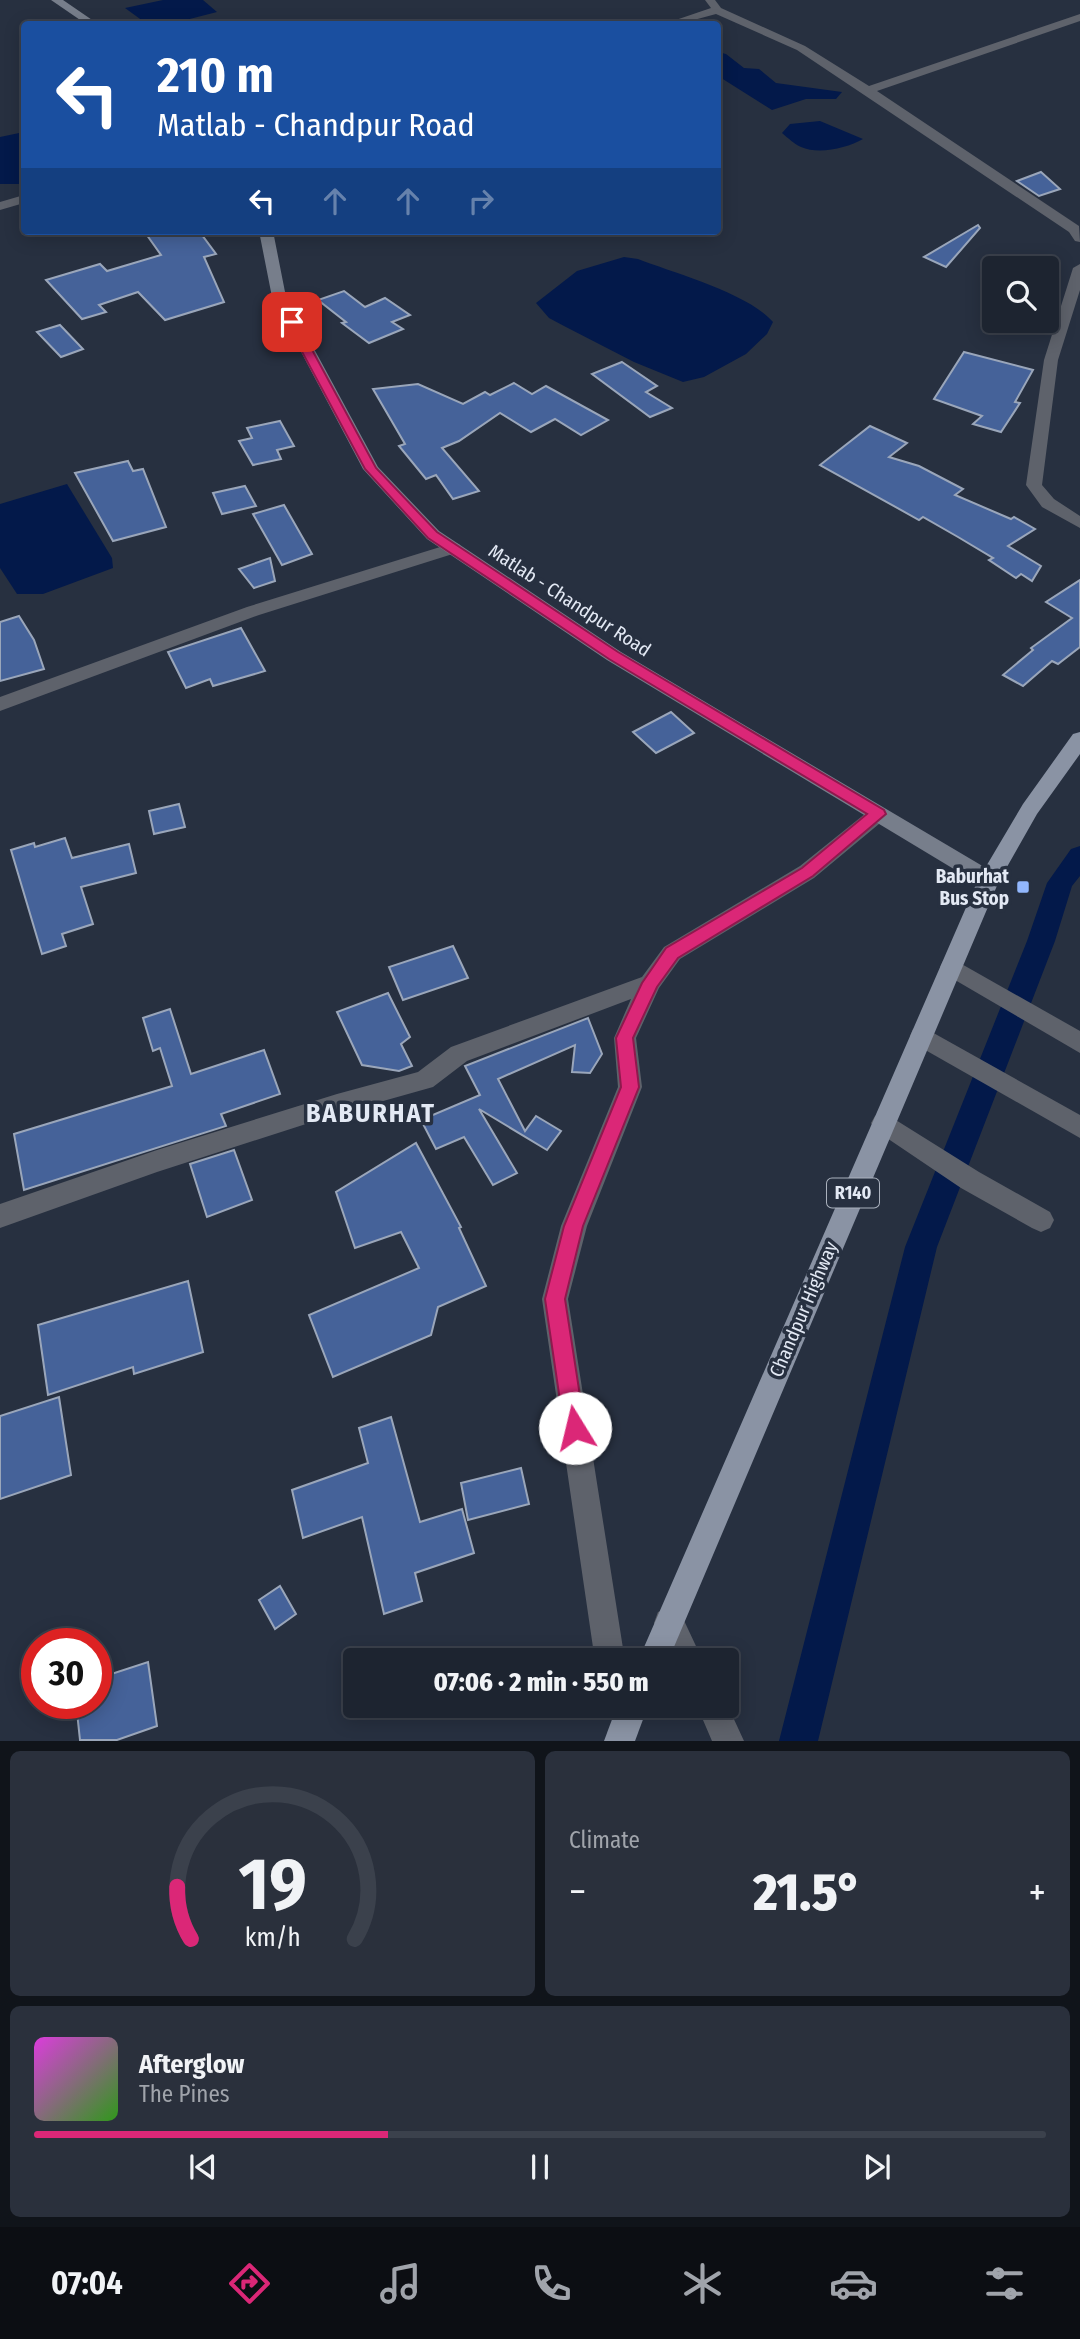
<!DOCTYPE html>
<meta charset="utf-8">
<style>
:root{--surface:#1d2430;--page:#2a303c;--text:#f1f3f6;--muted:#a0a4ab;--line:#3b414c;--accent:#db2777}
body{margin:0;font-family:"Fira Sans Condensed",sans-serif;background:var(--page);color:var(--text);height:100vh;display:flex;flex-direction:column;font-size:26px;white-space:nowrap}
*{box-sizing:border-box;margin:0}
p{font-size:23px;color:var(--muted)}
.icon{flex:none;width:38px;height:38px;fill:none;stroke:currentColor;stroke-width:2;stroke-linecap:round;stroke-linejoin:round}
.map{position:relative;height:1741px;overflow:hidden}
.details{display:flex;flex-direction:column;gap:10px;padding:10px;background:#10141a;flex:1}
.details>*{flex:none}
.top-card{position:absolute;left:21px;top:21px;width:700px;height:214px;border-radius:7px;box-shadow:0 4px 18px #0003,0 0 0 2px var(--line);background:#1a4fa0;color:#fff;overflow:hidden}
.buttons{position:absolute;left:982px;top:256px;display:grid;gap:14px}
.buttons a{display:grid;place-items:center;width:77px;height:77px;border-radius:7px;background:var(--surface);box-shadow:0 4px 18px #0003,0 0 0 2px var(--line);font-size:35px}
.speed{position:absolute;left:21px;top:1628px;display:flex;gap:14px;font-size:35px;font-weight:700;text-align:center}
.speed>*{display:grid;place-content:center;width:91px;height:91px;border-radius:50%;background:var(--surface);box-shadow:0 4px 18px #0003,0 0 0 2px var(--line);line-height:1}
.speed .limit{border:10px solid #d22;background:#fff;color:#111}
.pin{position:absolute;display:grid;place-items:center;width:60px;height:60px;color:#fff;margin:-30px;border-radius:14px;box-shadow:0 4px 10px #0006}
.me{position:absolute;width:77px;margin:-38px;rotate:351deg;stroke-linejoin:round;filter:drop-shadow(0 0 5px #0008)}
.turn{display:flex;align-items:center;gap:24px;height:147px;padding:0 21px;font-size:32px}
.turn .icon{width:91px;height:91px;stroke-width:2.5}
.turn b{display:block;font-size:49px;line-height:60px}
.lanes{display:flex;align-items:center;height:66px;padding:0 21px;background:#0003;justify-content:center;gap:35px;direction:ltr}
.lanes .off{opacity:.35}
.big{font-size:52px;font-weight:800;line-height:1.1}
.details .tile{flex:1;display:flex;flex-direction:column;justify-content:center;gap:10px;min-width:0;padding:0 24px;border-radius:10px;background:var(--page)}
.details .dial{align-items:center;gap:0}
.dial svg{height:182px;overflow:visible;fill:none;stroke:var(--line);stroke-width:7;stroke-linecap:round;text-anchor:middle}
.dial text{fill:var(--text);stroke:none}
.song{display:flex;align-items:center;gap:21px}
.cover{width:84px;height:84px;border-radius:10px;background:linear-gradient(135deg,hsl(300 70% 55%),hsl(110 70% 35%))}
.played{height:7px;border-radius:4px;background:linear-gradient(90deg,var(--accent) 35%,var(--line) 35%)}
.keys{display:flex;justify-content:space-around;direction:ltr}
.heat{display:flex;justify-content:space-between;align-items:center;font-size:38px;direction:ltr}
.details .tiles{flex:1;display:grid;gap:10px;grid-template-columns:1fr 1fr}
.tile:last-child{grid-column:span 2}
.trip{position:absolute;left:343px;top:1648px;width:396px;height:70px;border-radius:7px;background:var(--surface);box-shadow:0 4px 18px #0003,0 0 0 2px var(--line);font-weight:800;line-height:70px;text-align:center}
.menu{display:flex;height:112px;justify-content:space-around;align-items:center;background:#0c0e13;color:var(--muted)}
.menu .icon{width:49px;height:49px}
.menu .current{color:var(--accent)}
.menu b{font-size:32px;color:var(--text)}
.map>svg:first-child{display:block}
.water{fill:#03194a}
.lines{fill:none;stroke-linecap:round;stroke-linejoin:round}
.canal{fill:#03194a;fill-rule:evenodd}
.building{fill:#456299;stroke:#9aa6ba;stroke-width:2}
.street{fill:#5e626b;fill-rule:evenodd}
.secondary{fill:#777e8b;fill-rule:evenodd}
.primary{fill:#8a93a4;fill-rule:evenodd}
.route{fill:#db2777;stroke:#8e194d;stroke-width:2}
.poi-dot{fill:#92b7fd;stroke:#273040;stroke-width:2.5}
.labels{text-anchor:middle;stroke-width:7;stroke-linejoin:round;paint-order:stroke}
.shield{fill:#273040;stroke:#abb2be;stroke-width:2}
.shield-label{font-size:18px;font-weight:bold;fill:#e3e9f4}
.street-label{font-size:19px;fill:#e3e9f4;stroke:#273040}
.poi-label{font-size:19px;font-weight:bold;fill:#e3e9f4;stroke:#273040;text-anchor:end}
.district-label{font-size:26px;font-weight:bold;letter-spacing:2px;fill:#e3e9f4;stroke:#273040}
</style>
<div class="map">
<svg width="1080" height="1741" viewBox="0 0 1080 1741">
<rect width="100%" height="100%" fill="#273040"/>
<g class="water">
<polygon points="163,0 203,0 217,12 178,22 147,24 125,8"/>
<polygon points="718,52 726,54 744,68 759,69 776,83 842,92 836,99 806,99 772,110 718,76"/>
<path d="M 820,121 L 863,139 C 847,148 819,155 801,147 C 794,144 788,138 782,133 L 790,124 Z"/>
<polygon points="24,132 24,184 0,184 0,137"/>
<path d="M 624,257 L 638,259 C 674,273 748,293 773,322 L 767,334 L 746,354 L 704,377 L 683,382 L 634,362 L 564,326 L 549,318 L 536,303 L 577,271 Z"/>
<polygon points="67,484 112,558 113,568 43,594 17,594 0,568 0,504"/>
</g>
<g class="lines">
<polygon class="canal" points="1080,846 1080,876 1072,886 1055,941 937,1247 818,1741 779,1741 905,1247 1027,941 1047,883 1071,849"/>
</g>
<g class="building">
<polygon points="1041,172 1060,189 1039,196 1017,181"/>
<polygon points="978,225 980,228 946,267 924,257"/>
<polygon points="144,231 199,231 216,254 204,257 224,302 165,320 138,292 99,305 106,312 82,319 46,280 100,264 107,271 161,255"/>
<polygon points="344,291 365,307 385,298 410,315 392,322 403,329 369,343 342,323 346,322 318,300"/>
<polygon points="60,325 83,349 61,357 37,332"/>
<polygon points="964,352 1033,370 1015,402 1020,403 1001,432 973,424 982,416 934,399"/>
<polygon points="622,362 657,386 646,392 672,408 650,417 592,374"/>
<polygon points="514,383 532,394 546,386 608,420 581,435 555,419 531,432 500,413 459,441 442,448 479,491 453,499 436,475 426,479 399,446 405,444 373,389 418,384 463,404 485,392 490,395"/>
<polygon points="280,421 294,446 277,450 281,459 253,465 239,441 252,438 247,428"/>
<polygon points="870,426 907,443 889,457 919,466 963,489 955,495 1011,519 1014,517 1035,529 1008,546 1041,566 1032,581 1021,574 1016,578 989,560 993,558 958,537 923,517 919,520 820,465"/>
<polygon points="128,461 133,471 143,469 166,527 113,541 75,473"/>
<polygon points="245,486 256,506 222,514 213,493"/>
<polygon points="284,505 312,554 282,565 253,514"/>
<polygon points="270,558 275,581 254,588 239,569"/>
<polygon points="1080,580 1080,647 1058,664 1052,661 1023,686 1003,675 1033,650 1031,648 1072,618 1046,602"/>
<polygon points="19,616 34,640 44,669 0,681 0,622"/>
<polygon points="241,628 265,671 213,686 210,679 186,688 168,652"/>
<polygon points="671,712 694,733 656,753 633,732"/>
<polygon points="179,804 185,827 154,834 149,811"/>
<polygon points="65,838 72,858 129,844 136,873 81,887 93,924 62,934 66,946 42,954 11,850 34,843 35,847"/>
<polygon points="453,946 468,978 403,1000 389,967"/>
<polygon points="388,993 410,1037 401,1044 412,1066 399,1071 362,1065 337,1012"/>
<polygon points="170,1009 191,1074 264,1050 280,1094 221,1114 226,1126 24,1190 14,1134 172,1086 160,1048 153,1051 143,1018"/>
<polygon points="588,1018 602,1054 590,1073 572,1072 575,1045 498,1079 525,1131 536,1116 561,1131 547,1150 479,1109 517,1173 493,1185 464,1137 436,1149 421,1120 480,1095 465,1066"/>
<polygon points="416,1143 461,1227 459,1228 486,1286 438,1307 431,1335 333,1377 309,1315 419,1268 401,1232 355,1248 336,1192"/>
<polygon points="234,1150 252,1200 207,1217 190,1164"/>
<polygon points="188,1281 203,1352 134,1374 133,1367 48,1395 38,1325"/>
<polygon points="59,1397 71,1475 0,1499 0,1416"/>
<polygon points="391,1417 420,1522 462,1509 474,1553 415,1573 422,1601 384,1614 362,1517 303,1538 292,1490 368,1463 359,1428"/>
<polygon points="521,1468 529,1504 468,1520 461,1483"/>
<polygon points="280,1586 296,1614 275,1629 259,1600"/>
<polygon points="148,1662 157,1726 117,1740 80,1740 76,1703 96,1703 96,1679"/>
</g>
<g class="lines">
<g class="street">
<polygon points="705,0 715,0 721,8 805,46 869,86 1080,14 1080,21 877,91 1079,226 1080,242 1075,241 1069,232 797,50 716,14 679,24 664,24 711,8"/>
<polygon points="24,195 24,203 0,210 0,202"/>
<polygon points="1080,264 1080,290 1058,360 1042,485 1054,499 1080,516 1080,528 1042,507 1026,485 1044,360 1073,268"/>
<polygon points="453,543 459,544 462,548 459,552 259,615 0,711 0,697 247,607"/>
<polygon points="878,806 885,809 888,814 885,819 814,878 680,959 659,988 636,1038 642,1087 587,1226 568,1299 625,1661 595,1661 542,1299 561,1226 618,1087 614,1038 631,999 467,1061 433,1087 337,1114 157,1172 0,1228 0,1204 157,1150 337,1094 418,1072 451,1047 642,977 664,947 800,866 871,809"/>
<polygon points="951,958 1080,1031 1080,1053 943,973 940,967 943,961"/>
<polygon points="921,1026 1080,1115 1080,1138 913,1043 910,1036 913,1029"/>
<polygon points="883,1112 979,1172 1050,1212 1054,1220 1050,1228 1041,1232 1032,1228 961,1188 875,1130 871,1123 875,1116"/>
<polygon points="669,1608 680,1612 703,1661 672,1661 654,1623 658,1612"/>
<polygon points="726,1702 744,1741 712,1741 697,1706 726,1706"/>
</g>
<g class="secondary">
<polygon points="51,0 63,0 98,24 86,24"/>
<polygon points="259,231 273,231 286,297 378,467 439,531 621,652 996,874 1000,880 996,886 989,888 982,886 607,660 427,539 363,469 272,297"/>
</g>
<g class="primary">
<polygon points="1080,732 1080,754 1037,814 999,881 668,1661 638,1661 978,880 1023,804 1073,734"/>
<polygon points="617,1706 648,1706 635,1741 604,1741"/>
</g>
</g>
<polygon class="route" points="288,320 297,322 376,468 437,532 618,652 884,810 886,814 813,876 678,958 657,987 633,1038 639,1087 583,1226 565,1299 585,1428 582,1436 575,1439 567,1436 564,1428 545,1299 564,1226 621,1087 616,1038 642,983 666,948 802,868 867,814 609,659 428,538 365,469 286,322"/>
<rect class="poi-dot" x="1016" y="880" width="14" height="14" rx="3.5"/>
<g class="labels">
<rect class="shield" x="827" y="1178.5" width="52" height="29" rx="5"/>
<g class="shield-label">
<text x="853" y="1199">R140</text>
</g>
<g class="street-label">
<text transform="translate(570 600) rotate(33)" y="7">Matlab - Chandpur Road</text>
<text transform="translate(803 1309) rotate(-67)" y="7">Chandpur Highway</text>
</g>
<g class="poi-label">
<text x="1009" y="883">Baburhat<tspan x="1009" dy="22">Bus Stop</tspan></text>
</g>
<g class="district-label">
<text x="371" y="1122">BABURHAT</text>
</g>
</g>
</svg>
<div class="buttons">
<a><svg class="icon" aria-label="search" viewBox="0 0 24 24"><circle cx="10" cy="10" r="6"/><path d="M15 15l6 6"/></svg></a>
</div>
<div class="speed"><div class="limit">30</div></div>
<div class="pin" style="left:292px;top:322px;background:#d93025"><svg class="icon" aria-label="arrive" viewBox="0 0 24 24"><path d="M6 21V4h12l-3 4 3 4H6"/></svg></div>
<svg class="me" style="left:575px;top:1428px" viewBox="-20 -20 40 40"><circle r="19" fill="#fff"/><path d="M0-13L10 11 0 6-10 11z" fill="#db2777"/></svg>
<div class="trip">07:06 · 2 min · 550 m</div>
<div class="top-card">
<div class="turn"><svg class="icon" aria-label="left" viewBox="0 0 24 24"><path d="M17 20v-9H6M10 6l-5 5 5 5"/></svg><div><b>210 m</b>Matlab - Chandpur Road</div></div>
<div class="lanes"><svg class="icon" aria-label="left" viewBox="0 0 24 24"><path d="M17 20v-9H6M10 6l-5 5 5 5"/></svg><svg class="icon off" aria-label="ahead" viewBox="0 0 24 24"><path d="M12 20V5M6 11l6-6 6 6"/></svg><svg class="icon off" aria-label="ahead" viewBox="0 0 24 24"><path d="M12 20V5M6 11l6-6 6 6"/></svg><svg class="icon off" aria-label="right" viewBox="0 0 24 24"><path d="M7 20v-9h11M14 6l5 5-5 5"/></svg></div>
</div>
</div>
<section class="details">
<div class="tiles">
<div class="tile dial"><svg viewBox="0 0 100 80">
<path d="M14 69A42 42 0 1 1 86 69"/>
<path d="M14 69A42 42 0 0 1 8 46" stroke="#db2777"/>
<text x="50" y="56" font-size="32" font-weight="700">19</text>
<text x="50" y="72" font-size="11">km/h</text>
</svg></div>
<div class="tile"><p>Climate</p>
<div class="heat"><a>−</a><b class="big">21.5°</b><a>+</a></div>
</div>
<div class="tile">
<div class="song"><i class="cover"></i><div><b>Afterglow</b><p>The Pines</p></div></div>
<div class="played"></div>
<div class="keys"><svg class="icon" aria-label="previous" viewBox="0 0 24 24"><path d="M18 5L8 12l10 7zM5 5v14"/></svg><svg class="icon" aria-label="pause" viewBox="0 0 24 24"><path d="M8 5v14M16 5v14"/></svg><svg class="icon" aria-label="next" viewBox="0 0 24 24"><path d="M6 5l10 7-10 7zM19 5v14"/></svg></div>
</div>
</div>
</section>
<nav class="menu">
<b>07:04</b>
<svg class="icon current" aria-label="directions" viewBox="0 0 24 24"><path d="M12 3l9 9-9 9-9-9zM9 14v-3h6M13 9l2 2-2 2"/></svg>
<svg class="icon" aria-label="music" viewBox="0 0 24 24"><path d="M9 18V5l10-2v13"/><circle cx="6" cy="18" r="3"/><circle cx="16" cy="16" r="3"/></svg>
<svg class="icon" aria-label="phone" viewBox="0 0 24 24"><path d="M5 4h4l2 5-3 2q2 4 5 5l2-3 5 2v4C11 20 4 13 5 4z"/></svg>
<svg class="icon" aria-label="climate" viewBox="0 0 24 24"><path d="M12 3v18M4 7l16 10M4 17L20 7"/></svg>
<svg class="icon" aria-label="car" viewBox="0 0 24 24"><path d="M5 17H2v-5l4-1 3-4h7l3 4 3 1v5h-3M9 17h6M6 11h13"/><circle cx="7" cy="17" r="2"/><circle cx="17" cy="17" r="2"/></svg>
<svg class="icon" aria-label="filters" viewBox="0 0 24 24"><path d="M4 7h16M4 17h16"/><circle cx="9" cy="7" r="2"/><circle cx="15" cy="17" r="2"/></svg>
</nav>
